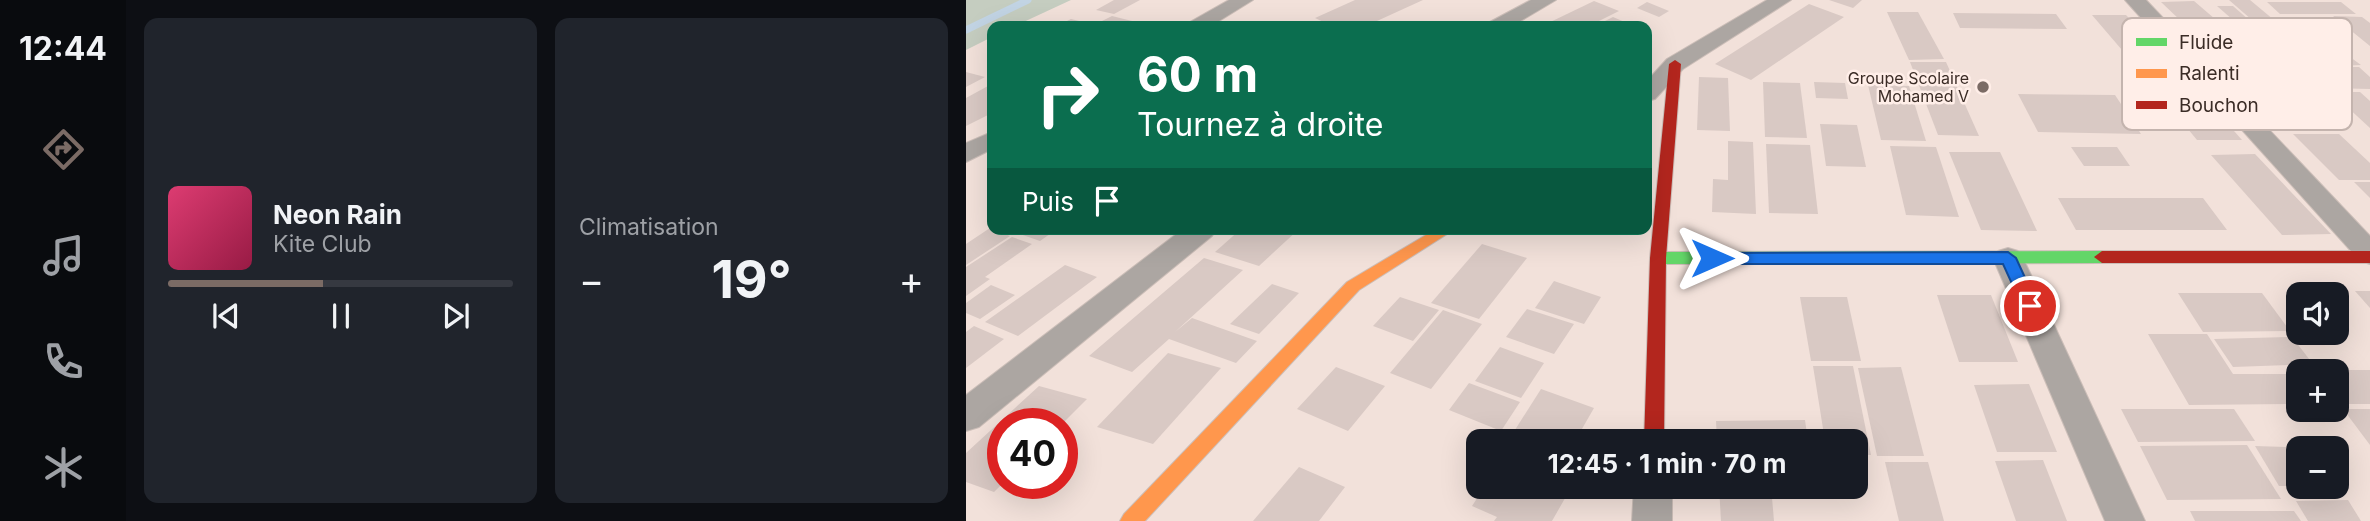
<!DOCTYPE html>
<html lang="fr">
<meta charset="utf-8">
<style>
:root{--surface:#171b24;--page:#20242c;--text:#f1f3f6;--muted:#9ea1a6;--line:#363941;--accent:#7b6b65}
body{margin:0;font-family:Inter,sans-serif;background:var(--page);color:var(--text);height:100vh;display:flex;flex-direction:column;font-size:26px;white-space:nowrap}
*{box-sizing:border-box;margin:0}
p{font-size:23px;color:var(--muted)}
.icon{flex:none;width:38px;height:38px;fill:none;stroke:currentColor;stroke-width:2;stroke-linecap:round;stroke-linejoin:round}
.map{position:relative;flex:1;overflow:hidden}
.side{display:flex;flex-direction:column;gap:18px;padding:18px;background:#0d0f14;width:840px}
.side>*{flex:none}
.hud{position:absolute;left:21px;top:21px;width:665px;height:214px;border-radius:14px;box-shadow:0 7px 28px #0002;background:#0b6e4f;color:#fff;overflow:hidden}
.fabs{position:absolute;left:1320px;top:282px;display:grid;gap:14px}
.fabs a{display:grid;place-items:center;width:63px;height:63px;border-radius:14px;background:var(--surface);box-shadow:0 7px 28px #0002;font-size:35px}
.speed{position:absolute;left:21px;top:408px;display:flex;gap:14px;font-size:35px;font-weight:700;text-align:center}
.speed>*{display:grid;place-content:center;width:91px;height:91px;border-radius:50%;background:var(--surface);box-shadow:0 7px 28px #0002;line-height:1}
.speed .limit{border:10px solid #d22;background:#fff;color:#111}
.pin{position:absolute;display:grid;place-items:center;width:60px;height:60px;color:#fff;margin:-30px;border:4px solid #fff;border-radius:50%;box-shadow:0 2px 7px #0007}
.me{position:absolute;width:77px;margin:-38px;rotate:90deg;stroke-linejoin:round;filter:drop-shadow(0 0 5px #0008)}
.turn{display:flex;align-items:center;gap:24px;height:147px;padding:0 35px;font-size:32px}
.turn .icon{width:91px;height:91px;stroke-width:2.5}
.turn b{display:block;font-size:49px;line-height:60px}
.then{display:flex;align-items:center;height:66px;padding:0 35px;background:#0003;gap:14px;font-size:26px}
.big{font-size:52px;font-weight:700;line-height:1.1}
.side .card{flex:1;display:flex;flex-direction:column;justify-content:center;gap:10px;min-width:0;padding:0 24px;border-radius:14px;background:var(--page)}
.song{display:flex;align-items:center;gap:21px}
.cover{width:84px;height:84px;border-radius:10px;background:linear-gradient(135deg,hsl(340 70% 55%),hsl(340 70% 35%))}
.played{height:7px;border-radius:4px;background:linear-gradient(90deg,var(--accent) 45%,var(--line) 45%)}
.keys{display:flex;justify-content:space-around;direction:ltr}
.heat{display:flex;justify-content:space-between;align-items:center;font-size:38px;direction:ltr}
.side .tiles{flex:1;display:grid;gap:18px;grid-template-columns:repeat(2,1fr)}
.trip{position:absolute;left:500px;top:429px;width:402px;height:70px;border-radius:14px;background:var(--surface);box-shadow:0 7px 28px #0002;font-weight:700;line-height:70px;text-align:center}
main{display:flex;flex:1;min-height:0}
.menu{display:flex;flex-direction:column;width:126px;justify-content:space-around;align-items:center;background:#090b0e;color:var(--muted)}
.menu .icon{width:49px;height:49px}
.menu .on{color:var(--accent)}
.menu b{font-size:32px;color:var(--text)}
.map>svg:first-child{display:block}
.green{fill:#c5cdc0}
.lines{fill:none;stroke-linecap:round;stroke-linejoin:round}
.stream{stroke:#c2d4e4;stroke-width:7}
.building{fill:#d9c9c4}
.street-casing{stroke:#ccbeb8;stroke-width:2}
.fast-casing{stroke:#ccbeb8;stroke-width:2}
.slow-casing{stroke:#ccbeb8;stroke-width:2}
.jam-casing{stroke:#ccbeb8;stroke-width:2}
.street{fill:#aca6a2;fill-rule:evenodd}
.fast{fill:#63d668;fill-rule:evenodd}
.slow{fill:#ff974d;fill-rule:evenodd}
.jam{fill:#b3261e;fill-rule:evenodd}
.route{fill:#1a73e8;stroke:#114b97;stroke-width:2}
.poi-dot{fill:#7b6b65;stroke:#ffeee8;stroke-width:2.5}
.labels{text-anchor:middle;stroke-width:5;stroke-linejoin:round;paint-order:stroke}
.far-poi-label{font-size:16px;fill:#3b2c26;stroke:#ffeee8;text-anchor:end}
.key{fill:#ffeee8;stroke:#c4b4ae;stroke-width:2}
.key-label{font-size:19px;fill:#3b2c26}
</style>
<main>
<nav class="menu">
<b>12:44</b>
<svg class="icon on" aria-label="directions" viewBox="0 0 24 24"><path d="M12 3l9 9-9 9-9-9zM9 14v-3h6M13 9l2 2-2 2"/></svg>
<svg class="icon" aria-label="music" viewBox="0 0 24 24"><path d="M9 18V5l10-2v13"/><circle cx="6" cy="18" r="3"/><circle cx="16" cy="16" r="3"/></svg>
<svg class="icon" aria-label="phone" viewBox="0 0 24 24"><path d="M5 4h4l2 5-3 2q2 4 5 5l2-3 5 2v4C11 20 4 13 5 4z"/></svg>
<svg class="icon" aria-label="climate" viewBox="0 0 24 24"><path d="M12 3v18M4 7l16 10M4 17L20 7"/></svg>
</nav>
<section class="side">
<div class="tiles">
<div class="card">
<div class="song"><i class="cover"></i><div><b>Neon Rain</b><p>Kite Club</p></div></div>
<div class="played"></div>
<div class="keys"><svg class="icon" aria-label="previous" viewBox="0 0 24 24"><path d="M18 5L8 12l10 7zM5 5v14"/></svg><svg class="icon" aria-label="pause" viewBox="0 0 24 24"><path d="M8 5v14M16 5v14"/></svg><svg class="icon" aria-label="next" viewBox="0 0 24 24"><path d="M6 5l10 7-10 7zM19 5v14"/></svg></div>
</div>
<div class="card"><p>Climatisation</p>
<div class="heat"><a>−</a><b class="big">19°</b><a>+</a></div>
</div>
</div>
</section>
<div class="map">
<svg width="1404" height="521" viewBox="0 0 1404 521">
<rect width="100%" height="100%" fill="#f2e1da"/>
<polygon class="green" points="0,0 105,0 49,26 26,26 26,37 0,50"/>
<g class="lines">
<polyline class="stream" points="0,30 62,0"/>
</g>
<g class="building">
<polygon points="148,0 174,0 148,14 130,10"/>
<polygon points="389,0 457,0 400,26 366,26 349,18"/>
<polygon points="863,0 896,0 887,8"/>
<polygon points="1263,0 1284,0 1308,20 1286,20"/>
<polygon points="628,1 653,11 623,26 576,26"/>
<polygon points="1228,1 1249,19 1215,21 1195,2"/>
<polygon points="681,2 703,11 693,17 671,8"/>
<polygon points="1301,2 1375,2 1390,14 1314,14"/>
<polygon points="843,4 878,17 785,80 749,64"/>
<polygon points="1251,6 1267,6 1283,20 1267,20"/>
<polygon points="921,12 952,12 978,59 943,60"/>
<polygon points="987,13 1090,14 1101,29 994,28"/>
<polygon points="1126,15 1160,15 1206,64 1168,64"/>
<polygon points="146,16 166,21 156,26 136,21"/>
<polygon points="1367,16 1396,17 1404,23 1404,46"/>
<polygon points="647,17 668,26 631,25"/>
<polygon points="105,19 125,24 121,26 91,26"/>
<polygon points="1286,22 1312,22 1350,54 1380,54 1395,65 1350,67 1393,67 1404,77 1404,89 1362,88"/>
<polygon points="944,62 980,62 1013,136 972,135"/>
<polygon points="0,72 19,77 0,87"/>
<polygon points="733,77 762,78 764,131 731,130"/>
<polygon points="1180,78 1221,78 1276,140 1231,140"/>
<polygon points="797,82 834,83 841,138 799,137"/>
<polygon points="848,82 879,83 882,99 850,98"/>
<polygon points="902,85 943,86 960,141 915,140"/>
<polygon points="22,86 26,87 26,113 0,126 0,98"/>
<polygon points="1365,92 1394,92 1404,101 1404,128"/>
<polygon points="1052,94 1149,95 1175,134 1072,132"/>
<polygon points="854,124 891,125 900,167 860,166"/>
<polygon points="1327,134 1373,134 1404,163 1404,180 1373,180"/>
<polygon points="762,141 787,142 790,214 746,212 747,179 762,180"/>
<polygon points="800,144 844,145 852,214 803,213"/>
<polygon points="924,146 970,147 993,217 940,215"/>
<polygon points="1105,147 1151,147 1164,166 1118,166"/>
<polygon points="983,152 1034,152 1071,231 1015,230"/>
<polygon points="1289,154 1365,234 1316,235 1245,155"/>
<polygon points="1388,182 1404,182 1404,198"/>
<polygon points="1092,198 1237,198 1261,230 1110,230"/>
<polygon points="24,228 44,236 0,265 0,244"/>
<polygon points="60,229 91,229 74,241 54,234"/>
<polygon points="275,229 333,229 293,266 249,252"/>
<polygon points="46,237 66,244 19,277 24,279 0,296 0,267"/>
<polygon points="516,244 561,258 513,319 465,303"/>
<polygon points="238,258 277,270 209,332 226,318 291,341 270,363 203,339 166,372 123,356"/>
<polygon points="99,265 131,277 52,336 19,322"/>
<polygon points="588,281 635,297 618,324 569,308"/>
<polygon points="306,284 333,293 293,334 264,324"/>
<polygon points="25,285 49,295 14,319 0,313 0,303"/>
<polygon points="1389,291 1404,291 1404,308"/>
<polygon points="1212,293 1296,293 1324,331 1237,332"/>
<polygon points="971,295 1025,295 1052,362 993,362"/>
<polygon points="434,297 473,310 447,341 407,326"/>
<polygon points="834,297 881,297 895,361 845,361"/>
<polygon points="561,309 608,324 588,354 540,337"/>
<polygon points="477,310 516,324 465,389 424,373"/>
<polygon points="8,326 38,339 0,368 0,332"/>
<polygon points="1182,334 1241,334 1267,374 1332,374 1332,404 1223,405"/>
<polygon points="1326,337 1347,364 1267,367 1248,339"/>
<polygon points="534,347 578,363 555,398 509,381"/>
<polygon points="202,353 255,368 187,444 131,427"/>
<polygon points="847,366 887,366 905,455 891,455 891,441 859,441"/>
<polygon points="370,367 419,386 382,431 331,409"/>
<polygon points="935,367 958,456 911,456 892,368"/>
<polygon points="1370,370 1404,370 1404,404 1381,404 1370,389"/>
<polygon points="503,383 554,402 535,431 483,410"/>
<polygon points="1063,384 1091,452 1031,452 1008,385"/>
<polygon points="73,386 121,399 96,424 37,424 37,483 28,492 0,482 0,453"/>
<polygon points="575,389 628,408 609,441 567,441 547,433"/>
<polygon points="1155,409 1268,409 1289,441 1172,442"/>
<polygon points="1377,409 1404,409 1404,445"/>
<polygon points="839,420 842,441 751,441 750,421"/>
<polygon points="1281,445 1315,499 1201,500 1174,446"/>
<polygon points="1289,446 1320,447 1332,465 1332,486 1313,486"/>
<polygon points="1077,460 1101,521 1050,521 1029,461"/>
<polygon points="919,462 962,462 978,521 933,521"/>
<polygon points="333,467 379,487 353,521 287,521"/>
<polygon points="519,486 538,486 551,492 555,486 606,486 586,521 528,521 531,517 506,506"/>
<polygon points="753,486 805,486 808,521 755,521"/>
<polygon points="1382,500 1395,521 1342,521 1330,501"/>
<polygon points="1224,511 1328,511 1335,521 1229,521"/>
</g>
<g class="lines">
<defs>
<g id="street">
<polygon points="263,0 287,0 245,26 221,26 224,22"/>
<polygon points="565,0 590,0 546,26 521,26 524,22"/>
<polygon points="801,0 825,0 717,69 689,99 681,101 681,81 701,59"/>
<polygon points="1159,0 1180,0 1404,236 1404,264 1394,261"/>
<polygon points="26,132 26,149 0,162 0,143"/>
<polygon points="217,229 250,229 246,236 13,427 0,431 0,395"/>
<polygon points="1042,248 1052,251 1057,258 1179,521 1139,521 1027,258 1032,251"/>
<polygon points="668,486 706,486 706,521 666,521"/>
</g>
<polygon id="fast" points="1136,251 1144,257 1136,263 692,264 684,258 692,252"/>
<polygon id="slow" points="470,229 489,229 393,290 179,521 154,521 158,514 381,282"/>
<g id="jam">
<polygon points="709,60 715,64 700,258 698,441 678,441 684,258 703,64"/>
<polygon points="1136,251 1404,251 1404,263 1136,263 1128,257"/>
</g>
</defs>
<use href="#street" class="street-casing"/>
<use href="#fast" class="fast-casing"/>
<use href="#slow" class="slow-casing"/>
<use href="#jam" class="jam-casing"/>
<use href="#street" class="street"/>
<use href="#fast" class="fast"/>
<use href="#slow" class="slow"/>
<use href="#jam" class="jam"/>
</g>
<polygon class="route" points="1042,252 1050,258 1072,306 1070,310 1058,310 1037,264 746,264 738,258 746,253"/>
<circle class="poi-dot" cx="1017" cy="87" r="7"/>
<g class="labels">
<g class="far-poi-label">
<text x="1003" y="84">Groupe Scolaire<tspan x="1003" dy="18">Mohamed V</tspan></text>
</g>
</g>
<rect x="1156" y="18" width="230" height="112" rx="10" class="key"/>
<rect x="1170" y="38" width="31" height="8" fill="#63d668"/>
<rect x="1170" y="69" width="31" height="9" fill="#ff974d"/>
<rect x="1170" y="101" width="31" height="8" fill="#b3261e"/>
<g class="key-label">
<text x="1213" y="49">Fluide</text>
<text x="1213" y="80">Ralenti</text>
<text x="1213" y="112">Bouchon</text>
</g>
</svg>
<div class="fabs">
<a><svg class="icon" aria-label="sound" viewBox="0 0 24 24"><path d="M4 9h4l5-4v14l-5-4H4zM17 9q2 3 0 6"/></svg></a>
<a>+</a>
<a>−</a>
</div>
<div class="speed"><div class="limit">40</div></div>
<div class="pin" style="left:1064px;top:306px;background:#d93025"><svg class="icon" aria-label="arrive" viewBox="0 0 24 24"><path d="M6 21V4h12l-3 4 3 4H6"/></svg></div>
<svg class="me" style="left:746px;top:258px" viewBox="-20 -20 40 40"><path d="M0-17L14 15 0 8-14 15z" fill="#1a73e8" stroke="#fff" stroke-width="4"/></svg>
<div class="trip">12:45 · 1 min · 70 m</div>
<div class="hud">
<div class="turn"><svg class="icon" aria-label="right" viewBox="0 0 24 24"><path d="M7 20v-9h11M14 6l5 5-5 5"/></svg><div><b>60 m</b>Tournez à droite</div></div>
<div class="then">Puis<svg class="icon" aria-label="arrive" viewBox="0 0 24 24"><path d="M6 21V4h12l-3 4 3 4H6"/></svg></div>
</div>
</div>
</main>
